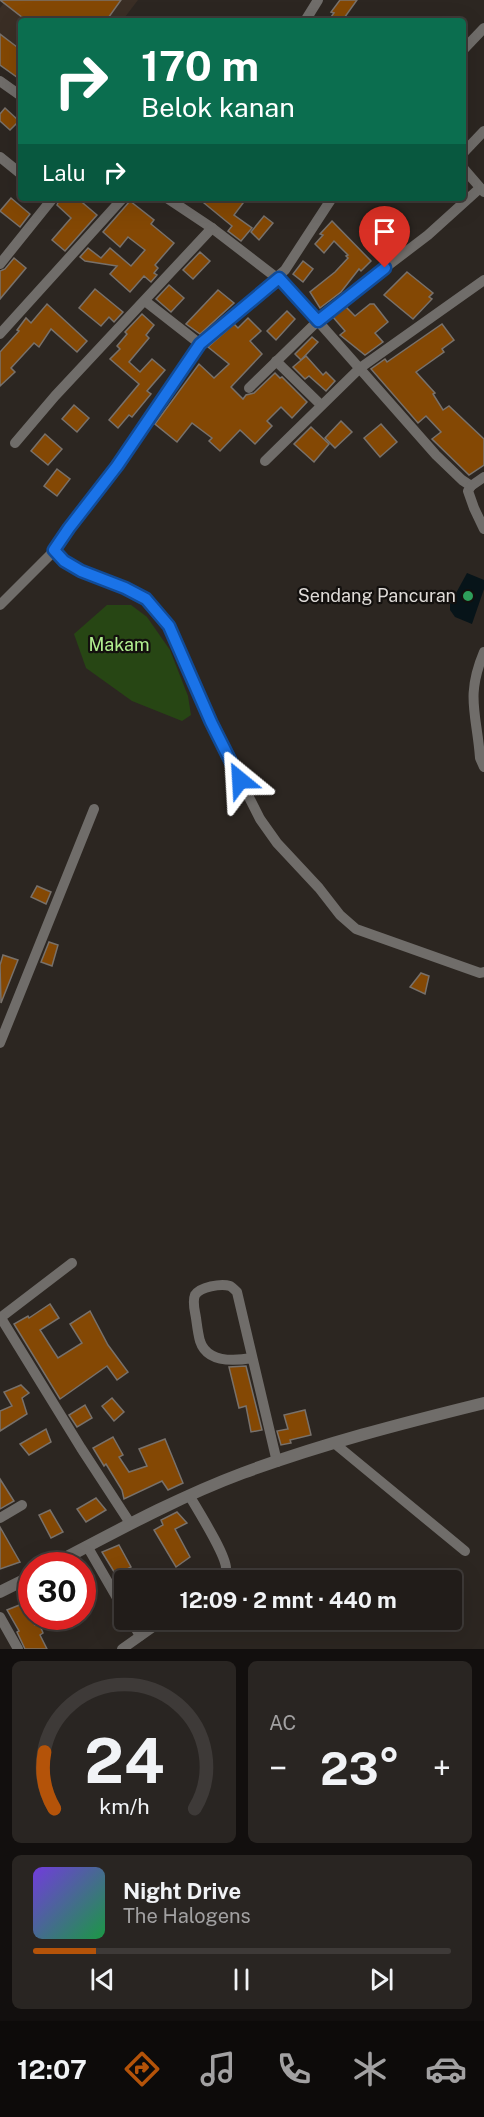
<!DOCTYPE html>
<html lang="id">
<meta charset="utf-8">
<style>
:root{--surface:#211c19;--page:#292522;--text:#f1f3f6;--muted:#a2a1a2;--line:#3e3a38;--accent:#b45309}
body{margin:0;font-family:"Public Sans",sans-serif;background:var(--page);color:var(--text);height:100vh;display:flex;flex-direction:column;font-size:22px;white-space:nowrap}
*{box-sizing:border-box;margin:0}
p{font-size:20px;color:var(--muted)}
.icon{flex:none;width:33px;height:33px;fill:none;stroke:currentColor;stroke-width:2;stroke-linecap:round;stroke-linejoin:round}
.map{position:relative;height:1649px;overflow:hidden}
.drawer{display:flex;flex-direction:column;gap:12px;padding:12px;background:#120f0e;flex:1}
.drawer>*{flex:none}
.guide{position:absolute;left:18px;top:18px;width:448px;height:183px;border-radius:6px;box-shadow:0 6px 24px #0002,0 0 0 2px var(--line);background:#0b6e4f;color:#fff;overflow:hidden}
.speed{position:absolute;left:18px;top:1552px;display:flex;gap:12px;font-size:30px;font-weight:700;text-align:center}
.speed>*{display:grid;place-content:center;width:78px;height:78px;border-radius:50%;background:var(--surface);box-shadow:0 6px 24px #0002,0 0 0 2px var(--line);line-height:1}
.speed .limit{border:9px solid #d22;background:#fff;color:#111}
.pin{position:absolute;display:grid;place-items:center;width:51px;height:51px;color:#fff;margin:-62px -26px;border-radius:50% 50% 50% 0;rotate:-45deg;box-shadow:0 0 6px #0007}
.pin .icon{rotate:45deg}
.me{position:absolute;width:66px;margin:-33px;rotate:333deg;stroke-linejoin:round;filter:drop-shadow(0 0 4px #0008)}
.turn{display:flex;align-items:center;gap:21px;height:126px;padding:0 24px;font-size:27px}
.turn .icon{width:78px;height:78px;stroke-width:2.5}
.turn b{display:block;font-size:42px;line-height:51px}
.then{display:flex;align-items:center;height:57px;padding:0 24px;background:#0003;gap:12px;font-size:22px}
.big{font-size:45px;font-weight:700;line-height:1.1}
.drawer .widget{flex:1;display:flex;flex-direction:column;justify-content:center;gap:9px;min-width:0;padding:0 21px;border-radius:9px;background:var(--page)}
.drawer .dial{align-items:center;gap:0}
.dial svg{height:156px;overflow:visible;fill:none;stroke:var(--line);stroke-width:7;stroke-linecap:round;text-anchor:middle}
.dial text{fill:var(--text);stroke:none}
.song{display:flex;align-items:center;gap:18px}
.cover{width:72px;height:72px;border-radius:9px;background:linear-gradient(135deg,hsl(260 70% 55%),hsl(140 70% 35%))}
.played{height:6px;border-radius:3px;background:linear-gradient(90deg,var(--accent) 15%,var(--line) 15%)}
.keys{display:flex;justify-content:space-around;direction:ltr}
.heat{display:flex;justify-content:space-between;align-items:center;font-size:33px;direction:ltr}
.drawer .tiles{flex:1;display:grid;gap:12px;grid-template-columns:1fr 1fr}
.widget:last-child{grid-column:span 2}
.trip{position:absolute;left:114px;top:1570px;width:348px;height:60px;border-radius:6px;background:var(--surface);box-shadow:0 6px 24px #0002,0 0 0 2px var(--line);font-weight:700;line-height:60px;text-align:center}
.dock{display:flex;height:96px;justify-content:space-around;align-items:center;background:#0d0b0a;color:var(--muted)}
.dock .icon{width:42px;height:42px}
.dock .selected{color:var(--accent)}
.dock b{font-size:27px;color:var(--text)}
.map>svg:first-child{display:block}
.built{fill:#3a2e25}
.green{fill:#274614}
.water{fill:#071419}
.building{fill:#844804;stroke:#78716b;stroke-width:1.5}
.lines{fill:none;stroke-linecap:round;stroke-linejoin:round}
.minor{stroke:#706d6a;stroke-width:10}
.tertiary{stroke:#706d6a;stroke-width:12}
.route-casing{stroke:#114b97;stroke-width:15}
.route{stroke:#1a73e8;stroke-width:10}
.leisure-dot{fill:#2e9e5b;stroke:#13100e;stroke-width:2}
.labels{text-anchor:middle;stroke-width:4.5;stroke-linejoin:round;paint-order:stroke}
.poi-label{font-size:18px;fill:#dfdbd8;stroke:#13100e;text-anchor:end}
.park-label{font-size:18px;fill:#b1ee90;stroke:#13100e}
</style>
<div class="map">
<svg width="484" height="1649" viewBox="0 0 484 1649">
<rect width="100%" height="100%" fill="#2c2621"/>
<polygon class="built" points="6,0 138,0 122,21 21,21 21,79 0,63 0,8"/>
<polygon class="green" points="107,605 131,605 147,617 170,650 188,696 191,715 182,721 132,701 86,668 74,634"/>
<polygon class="water" points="467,573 484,580 484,589 472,624 455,617 450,610 450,604"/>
<g class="building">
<polygon points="0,0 121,0 106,21 27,21"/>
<polygon points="340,0 357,0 342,21 328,21 334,13 331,12"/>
<polygon points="0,34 21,50 21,80 0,65"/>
<polygon points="5,108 19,121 10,130 0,121 0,114"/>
<polygon points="11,198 30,214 20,227 0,211"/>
<polygon points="60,198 77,198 97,215 65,251 52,240 71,218 57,205"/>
<polygon points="209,198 237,198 243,203 234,215 252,228 241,241 228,231 232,226 204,203"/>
<polygon points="130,201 154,220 151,224 174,243 155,265 158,268 154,273 157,275 151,282 144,276 130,292 110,274 117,266 85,261 80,257 88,248 101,258 110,248 131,266 145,250 128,237 120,247 103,232"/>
<polygon points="264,216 273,223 259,240 251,232"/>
<polygon points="332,221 371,261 361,271 359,269 341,292 320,308 310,292 335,272 348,258 346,256 348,255 334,241 324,253 315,244 323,235 320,234"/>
<polygon points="377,242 390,254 381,261 369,251"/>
<polygon points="200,252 210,261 193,279 183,270"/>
<polygon points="14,258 26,268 0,299 0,271 5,269"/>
<polygon points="303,261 313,269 303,282 293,274"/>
<polygon points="407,272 433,293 429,297 432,299 413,319 384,295"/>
<polygon points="169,285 184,298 171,312 156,299"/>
<polygon points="95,289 123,312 114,322 109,317 101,326 79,308"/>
<polygon points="218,290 234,303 200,334 186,324"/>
<polygon points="47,304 87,341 77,352 51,329 39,347 34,343 11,368 15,372 0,386 0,352 19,331 17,330 26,318 31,323"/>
<polygon points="370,304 374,304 388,322 375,333 383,342 365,355 340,335 345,331 333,317 346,307 355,316"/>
<polygon points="287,311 295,319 276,340 267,331"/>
<polygon points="142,314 154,325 146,335 149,338 129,362 140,372 152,359 165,370 147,391 151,394 132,417 129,415 118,428 109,420 139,384 110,359 120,349 117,346 127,334 125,332"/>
<polygon points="248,318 261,331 250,341 262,354 231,387 243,399 246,395 254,393 275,373 280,378 282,377 307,402 292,418 281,407 267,421 272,426 255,444 240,430 220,451 209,441 212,438 192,423 177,442 155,424 199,364 214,378 229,364 208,347 234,324 238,328"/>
<polygon points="442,324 454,340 442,349 444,352 416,372 435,393 433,394 443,410 449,406 484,439 484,465 469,475 432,439 441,432 426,416 418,423 371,369 385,359 387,362"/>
<polygon points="312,337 318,342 301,360 295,354"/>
<polygon points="306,356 323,375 326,372 335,381 326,391 309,376 305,379 293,367"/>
<polygon points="74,405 89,418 77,432 62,419"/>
<polygon points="341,421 352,432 335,448 325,438"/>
<polygon points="381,424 397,442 380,457 364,438"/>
<polygon points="311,427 329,444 314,462 294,444"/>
<polygon points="45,434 62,449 48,465 31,451"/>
<polygon points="57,469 70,479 57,496 44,486"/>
<polygon points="37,886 51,892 46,904 31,897"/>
<polygon points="49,942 58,945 52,966 41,962"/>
<polygon points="3,955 18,960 1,1003 0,965"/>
<polygon points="421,973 429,976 425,994 410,987"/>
<polygon points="50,1304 59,1318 40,1330 58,1358 82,1343 70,1324 90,1311 108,1345 128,1372 117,1380 107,1366 60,1399 14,1324 28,1316 29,1318"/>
<polygon points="246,1366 262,1430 251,1432 246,1406 239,1408 229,1367"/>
<polygon points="21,1385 29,1393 22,1398 27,1414 0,1431 0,1411 12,1406 4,1392"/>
<polygon points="112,1398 124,1412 114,1421 102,1406"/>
<polygon points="85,1405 92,1418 77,1427 69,1415"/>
<polygon points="305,1410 311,1435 290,1440 291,1443 281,1445 277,1431 288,1429 284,1415"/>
<polygon points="46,1429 51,1442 29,1455 20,1444"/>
<polygon points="113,1437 123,1455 119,1457 129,1472 147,1466 139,1449 165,1439 183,1483 168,1490 162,1481 124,1499 122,1490 106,1464 104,1466 93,1448"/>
<polygon points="0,1479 14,1501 0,1509"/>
<polygon points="96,1498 106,1510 86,1522 77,1509"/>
<polygon points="50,1510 63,1532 51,1538 39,1515"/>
<polygon points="177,1512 187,1523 175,1529 190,1557 176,1567 154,1530 163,1525 161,1520"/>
<polygon points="0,1527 20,1562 0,1569"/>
<polygon points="119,1545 131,1567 116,1575 102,1552"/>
<polygon points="22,1604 35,1625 39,1623 43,1633 40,1635 47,1649 25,1649 17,1632 19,1631 7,1610"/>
</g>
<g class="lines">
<g class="minor">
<polyline points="305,21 318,0"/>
<polyline points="464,49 484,28"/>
<polyline points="0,81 21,96"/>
<polyline points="464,152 484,131"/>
<polyline points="0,157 21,174"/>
<polyline points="464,169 484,192"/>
<polyline points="167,198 212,228 286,285 436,455 462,480 471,486 468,491 474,508 484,529"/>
<polyline points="0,264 53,198"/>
<polyline points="145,301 200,344"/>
<polyline points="0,334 123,198"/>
<polyline points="276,361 321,405"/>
<polyline points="249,388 327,312 428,235 480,188"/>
<polyline points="15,443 55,396 212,228"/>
<polyline points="265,461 360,368 484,280"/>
<polyline points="471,486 484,477"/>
<polyline points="54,551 64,561 81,571 125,588 146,599 169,626 211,722 260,819 277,843 319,888 340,915 356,929 480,973 484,972"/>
<polyline points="0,605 54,551 69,528 117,466 200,344 285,270 332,198"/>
<path d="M 484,652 C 465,697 477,714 480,758 L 484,767"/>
<polyline points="0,1043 94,809"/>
<polyline points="0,1318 72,1263"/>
<polyline points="1,1318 81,1448 130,1523"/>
<path d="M 252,1358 C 235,1361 207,1363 200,1341 C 198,1334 197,1325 196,1318 C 195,1311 192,1302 195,1295 C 200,1287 221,1283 230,1286 C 232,1287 235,1290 237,1292 L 277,1462"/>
<polyline points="334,1443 465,1551"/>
<path d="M 189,1495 C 197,1509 227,1556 226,1569 C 226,1575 223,1578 219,1581"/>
<polyline points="0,1518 22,1505"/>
<polyline points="87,1546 124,1610"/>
<polyline points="0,1617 18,1649"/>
<polyline points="131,1620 140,1636"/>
<polyline points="122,1649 163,1620"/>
</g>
<g class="tertiary">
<path d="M 50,1566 C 113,1533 176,1498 243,1473 C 321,1444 403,1423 484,1403"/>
<polyline points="0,1592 32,1576"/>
</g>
</g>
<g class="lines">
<defs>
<polyline id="route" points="240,780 211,722 169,626 146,599 125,588 81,571 64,561 54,550 69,528 117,466 200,344 279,278 318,321 385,268"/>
</defs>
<use href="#route" class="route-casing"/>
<use href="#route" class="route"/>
</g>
<circle class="leisure-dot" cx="468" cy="596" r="6"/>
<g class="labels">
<g class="poi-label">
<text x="456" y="602">Sendang Pancuran</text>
</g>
<g class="park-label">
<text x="119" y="651">Makam</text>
</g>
</g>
</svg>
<div class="speed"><div class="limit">30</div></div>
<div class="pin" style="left:385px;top:268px;background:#d93025"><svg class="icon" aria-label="arrive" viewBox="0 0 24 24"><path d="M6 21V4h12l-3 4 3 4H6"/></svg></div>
<svg class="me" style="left:240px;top:780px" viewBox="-20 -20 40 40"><path d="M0-17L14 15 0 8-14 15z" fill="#1a73e8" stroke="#fff" stroke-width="4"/></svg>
<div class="trip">12:09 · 2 mnt · 440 m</div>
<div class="guide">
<div class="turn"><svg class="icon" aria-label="right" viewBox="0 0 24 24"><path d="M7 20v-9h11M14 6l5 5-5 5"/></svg><div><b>170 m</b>Belok kanan</div></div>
<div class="then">Lalu<svg class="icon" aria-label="right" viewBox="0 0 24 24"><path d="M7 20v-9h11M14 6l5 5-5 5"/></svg></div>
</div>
</div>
<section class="drawer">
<div class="tiles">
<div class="widget dial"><svg viewBox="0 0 100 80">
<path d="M14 69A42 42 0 1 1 86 69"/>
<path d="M14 69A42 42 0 0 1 9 40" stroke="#b45309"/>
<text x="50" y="56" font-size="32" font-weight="700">24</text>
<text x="50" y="72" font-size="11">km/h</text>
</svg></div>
<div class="widget"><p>AC</p>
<div class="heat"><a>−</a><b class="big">23°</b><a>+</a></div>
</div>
<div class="widget">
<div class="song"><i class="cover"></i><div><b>Night Drive</b><p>The Halogens</p></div></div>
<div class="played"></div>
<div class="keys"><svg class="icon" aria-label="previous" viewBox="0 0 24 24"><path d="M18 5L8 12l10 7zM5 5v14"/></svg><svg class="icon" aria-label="pause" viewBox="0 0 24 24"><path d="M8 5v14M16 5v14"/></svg><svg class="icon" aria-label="next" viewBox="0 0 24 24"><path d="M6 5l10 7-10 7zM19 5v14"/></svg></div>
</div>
</div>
</section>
<nav class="dock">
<b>12:07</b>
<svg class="icon selected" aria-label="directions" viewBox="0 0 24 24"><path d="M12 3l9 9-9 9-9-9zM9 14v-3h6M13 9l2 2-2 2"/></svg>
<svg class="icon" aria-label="music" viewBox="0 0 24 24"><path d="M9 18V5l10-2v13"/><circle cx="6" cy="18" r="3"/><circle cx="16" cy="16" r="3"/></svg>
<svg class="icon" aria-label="phone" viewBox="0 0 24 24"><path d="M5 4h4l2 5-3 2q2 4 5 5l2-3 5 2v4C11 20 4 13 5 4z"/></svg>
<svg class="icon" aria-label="climate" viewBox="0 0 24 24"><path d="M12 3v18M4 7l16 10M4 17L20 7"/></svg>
<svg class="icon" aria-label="car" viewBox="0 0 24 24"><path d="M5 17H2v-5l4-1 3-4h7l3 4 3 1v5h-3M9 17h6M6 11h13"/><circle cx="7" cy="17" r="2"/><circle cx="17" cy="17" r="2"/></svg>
</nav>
